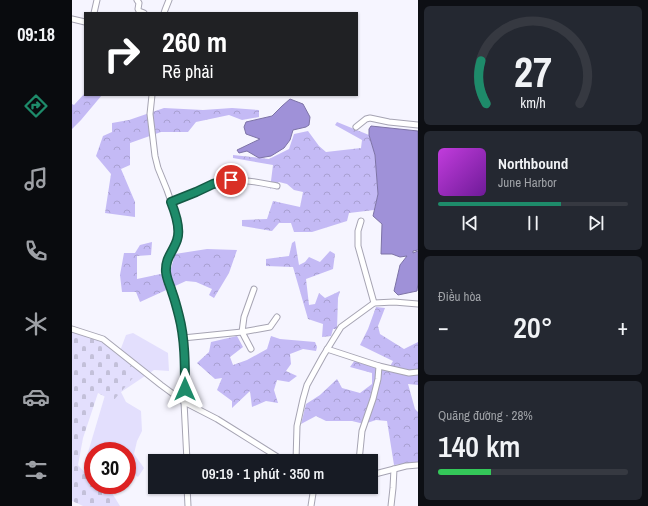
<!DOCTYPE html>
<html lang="vi">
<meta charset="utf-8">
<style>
:root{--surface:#171b24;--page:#242831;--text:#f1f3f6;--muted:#9ea1a6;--line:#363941;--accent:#1e8b6a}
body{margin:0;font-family:"Archivo Narrow",sans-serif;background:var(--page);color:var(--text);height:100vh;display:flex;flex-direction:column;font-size:15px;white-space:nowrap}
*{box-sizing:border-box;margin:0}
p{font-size:13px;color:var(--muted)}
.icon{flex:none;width:22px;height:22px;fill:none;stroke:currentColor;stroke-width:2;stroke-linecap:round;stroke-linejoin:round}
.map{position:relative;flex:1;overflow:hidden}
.drawer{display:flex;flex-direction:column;gap:6px;padding:6px;background:#0d0f14;width:230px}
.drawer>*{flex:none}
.banner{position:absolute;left:12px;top:12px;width:274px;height:84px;border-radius:0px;box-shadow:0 1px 3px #0004;background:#202124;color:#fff;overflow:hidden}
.speed{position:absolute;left:12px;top:442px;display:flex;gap:8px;font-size:20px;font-weight:700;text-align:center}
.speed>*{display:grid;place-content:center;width:52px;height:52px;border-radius:50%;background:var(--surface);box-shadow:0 1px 3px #0004;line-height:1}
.speed .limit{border:6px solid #d22;background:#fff;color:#111}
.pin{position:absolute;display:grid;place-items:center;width:34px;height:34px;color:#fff;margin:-17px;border:2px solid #fff;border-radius:50%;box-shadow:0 1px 4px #0007}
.me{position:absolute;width:44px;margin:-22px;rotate:0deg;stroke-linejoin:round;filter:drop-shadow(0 0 3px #0008)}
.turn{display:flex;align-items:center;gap:14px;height:84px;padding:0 12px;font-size:18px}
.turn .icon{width:52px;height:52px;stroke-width:2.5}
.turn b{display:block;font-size:28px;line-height:34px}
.big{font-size:30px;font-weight:600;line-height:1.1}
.drawer .tile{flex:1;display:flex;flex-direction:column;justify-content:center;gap:6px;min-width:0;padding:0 14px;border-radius:6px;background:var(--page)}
.drawer .dial{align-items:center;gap:0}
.dial svg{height:104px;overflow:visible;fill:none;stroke:var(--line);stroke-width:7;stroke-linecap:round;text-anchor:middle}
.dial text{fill:var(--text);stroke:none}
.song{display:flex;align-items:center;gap:12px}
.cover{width:48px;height:48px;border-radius:6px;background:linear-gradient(135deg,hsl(290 70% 55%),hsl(280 70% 35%))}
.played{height:4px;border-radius:2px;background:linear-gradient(90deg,var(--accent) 65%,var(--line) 65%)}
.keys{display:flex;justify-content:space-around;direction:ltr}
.heat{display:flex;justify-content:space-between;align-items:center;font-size:22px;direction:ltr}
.charge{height:6px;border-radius:3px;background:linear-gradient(90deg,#34c759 28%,var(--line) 0)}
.trip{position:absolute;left:76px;top:454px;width:230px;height:40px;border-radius:0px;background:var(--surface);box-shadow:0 1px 3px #0004;font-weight:600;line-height:40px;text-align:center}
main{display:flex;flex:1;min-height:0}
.menu{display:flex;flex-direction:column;width:72px;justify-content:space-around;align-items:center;background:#090b0e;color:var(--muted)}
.menu .icon{width:28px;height:28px}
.menu .selected{color:var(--accent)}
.menu b{font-size:18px;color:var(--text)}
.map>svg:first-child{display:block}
.grass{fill:#e3dffd}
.forest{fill:url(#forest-crowns)}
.cemetery{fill:url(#cemetery-stones)}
.water{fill:#9f91d8;stroke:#7d73a6}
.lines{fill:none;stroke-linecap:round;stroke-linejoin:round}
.street-casing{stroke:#a6a4b3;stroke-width:7}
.street{stroke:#fff;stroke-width:5}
.route-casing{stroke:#145a45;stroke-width:10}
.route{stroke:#1e8b6a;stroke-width:7}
</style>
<main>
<nav class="menu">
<b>09:18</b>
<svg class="icon selected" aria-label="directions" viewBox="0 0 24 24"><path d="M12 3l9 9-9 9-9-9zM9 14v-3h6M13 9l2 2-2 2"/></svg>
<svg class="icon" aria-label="music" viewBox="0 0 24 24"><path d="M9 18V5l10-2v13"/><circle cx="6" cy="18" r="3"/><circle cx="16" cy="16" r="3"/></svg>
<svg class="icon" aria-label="phone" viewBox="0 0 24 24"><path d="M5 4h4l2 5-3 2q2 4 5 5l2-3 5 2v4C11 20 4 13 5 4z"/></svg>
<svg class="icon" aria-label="climate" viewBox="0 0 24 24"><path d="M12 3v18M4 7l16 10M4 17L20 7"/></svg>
<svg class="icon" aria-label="car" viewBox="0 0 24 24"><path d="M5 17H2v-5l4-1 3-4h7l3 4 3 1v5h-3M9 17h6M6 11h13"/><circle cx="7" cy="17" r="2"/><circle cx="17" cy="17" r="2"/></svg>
<svg class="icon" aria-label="filters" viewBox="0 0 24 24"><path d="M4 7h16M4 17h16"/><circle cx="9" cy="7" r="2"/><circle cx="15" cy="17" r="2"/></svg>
</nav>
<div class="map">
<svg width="346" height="506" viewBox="0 0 346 506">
<defs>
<pattern id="forest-crowns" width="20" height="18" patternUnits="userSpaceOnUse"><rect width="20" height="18" fill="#c4baf5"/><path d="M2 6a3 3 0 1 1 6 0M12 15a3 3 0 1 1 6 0" fill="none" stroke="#a9a0d2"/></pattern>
<pattern id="cemetery-stones" width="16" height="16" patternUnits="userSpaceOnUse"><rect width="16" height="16" fill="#e3dffd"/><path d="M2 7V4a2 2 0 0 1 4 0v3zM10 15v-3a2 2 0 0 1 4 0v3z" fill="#c3c0d9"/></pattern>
</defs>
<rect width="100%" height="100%" fill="#f6f5ff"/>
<polygon class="grass" points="61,333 96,353 97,371 82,370 49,392 54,402 69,411 70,431 65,441 62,454 72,468 66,477 55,470 55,451 21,451 21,476 19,476 12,466 39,375 54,335"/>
<g class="forest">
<polygon points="13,93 13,95 30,95 9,120 0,129 0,104 2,105"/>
<polygon points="92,108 131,110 160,108 187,110 187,117 170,120 157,115 124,122 116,132 89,132 58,143 58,165 49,169 63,202 63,217 33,213 39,174 24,156 31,136 40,132 40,123 57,120"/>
<polygon points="265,122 297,135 303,155 306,194 302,210 277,213 275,221 240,232 222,232 219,223 207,223 200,231 170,226 170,220 195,219 201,201 228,207 231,192 222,190 215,184 207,182 198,189 201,165 161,158 161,155 197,159 217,149 222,134 236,131 247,146 254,152 289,148 290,140 263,125"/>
<polygon points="223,241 227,265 233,262 237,257 248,262 258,251 263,254 261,269 234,279 237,305 243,304 247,293 253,298 268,291 266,298 265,329 261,329 259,336 250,337 251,324 236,319 221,267 194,266 194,259 217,256 220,243"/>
<polygon points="80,242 79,255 65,256 65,279 98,272 103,254 135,249 165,250 157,273 142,298 137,295 140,289 124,282 114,281 68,302 64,292 50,292 48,275 52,253 63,253 68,245"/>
<polygon points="304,307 313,308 306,326 308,334 332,349 346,342 346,385 336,384 343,409 346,412 346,462 322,465 315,421 304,420 292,424 280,421 254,421 244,416 229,424 234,404 248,395 265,379 270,388 288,393 300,384 300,373 278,367 283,360 316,370 321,361 288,345 296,329"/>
<polygon points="165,336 171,347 158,357 161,365 175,360 195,349 199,336 208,339 243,342 245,347 244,351 231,349 218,354 219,364 214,371 225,376 217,382 205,380 202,390 206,403 194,401 180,407 178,391 160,408 160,401 145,390 150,378 143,379 125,363 137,352 139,342"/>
</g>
<polygon class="cemetery" points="0,331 23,336 66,372 41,401 26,393 11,438 6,465 15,475 21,477 21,485 35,485 48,506 11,506 0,501"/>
<g class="water">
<polygon points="218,99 231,104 238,117 237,125 234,127 221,130 218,140 212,148 199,156 187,158 175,151 167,153 165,150 188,139 174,134 172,127 174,122 200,116 210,106"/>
<polygon points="299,126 346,131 346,250 341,251 341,253 346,251 346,283 345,291 326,295 322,291 328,265 335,256 328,257 320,254 309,254 310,224 301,216 306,194 303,155 297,135 297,129"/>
</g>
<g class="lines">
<defs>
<g id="street">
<polyline points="65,0 67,3 66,9 67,11 72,13"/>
<polyline points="22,13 25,0"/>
<polyline points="92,13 93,10 97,0"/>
<polyline points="0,19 13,22"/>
<polyline points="80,95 78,114 83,156 86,168 95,190 103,213 106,232 105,240 96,260 94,270 95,281 100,291 107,316 111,338 113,375 112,402 115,461"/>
<polyline points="284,127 294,119 298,118 317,122 346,125"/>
<path d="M 99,202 C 108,198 117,195 126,192 C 136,187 146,181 158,180 C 173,179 190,183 205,186"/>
<polyline points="289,221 286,231 286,246 302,303"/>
<polyline points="0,329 31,339 89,385 112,402 145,419 212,461"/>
<polyline points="111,338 170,332 198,327 205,317"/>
<polyline points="179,349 170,332 172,317 182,289"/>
<polyline points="255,349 307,366"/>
<polyline points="224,461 225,426 231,399 235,385 251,356 269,327 302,303 322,302 346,304"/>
<polyline points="287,461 290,431 301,399 306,379 307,366 337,373 346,372"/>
<polyline points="299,475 334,466 346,465"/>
<polyline points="115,487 116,506"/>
<polyline points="239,506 242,487"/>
<polyline points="319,506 321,488 322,469"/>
</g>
</defs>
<use href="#street" class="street-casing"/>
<use href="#street" class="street"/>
</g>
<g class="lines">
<defs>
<path id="route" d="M 113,389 C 113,365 113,339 107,316 C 105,308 103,300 100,292 C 98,285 95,280 94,272 C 93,258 101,252 105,240 C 109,229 103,212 99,202 L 124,192 L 141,184 L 159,180"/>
</defs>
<use href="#route" class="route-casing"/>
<use href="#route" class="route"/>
</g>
</svg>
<div class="speed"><div class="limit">30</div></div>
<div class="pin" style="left:159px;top:180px;background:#d93025"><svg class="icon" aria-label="arrive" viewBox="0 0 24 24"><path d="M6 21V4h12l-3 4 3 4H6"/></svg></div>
<svg class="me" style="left:113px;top:389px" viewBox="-20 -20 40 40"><path d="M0-17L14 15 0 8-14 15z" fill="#1e8b6a" stroke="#fff" stroke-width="4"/></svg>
<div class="trip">09:19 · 1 phút · 350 m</div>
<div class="banner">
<div class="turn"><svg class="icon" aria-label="right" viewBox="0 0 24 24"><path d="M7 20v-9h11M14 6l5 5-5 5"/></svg><div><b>260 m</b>Rẽ phải</div></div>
</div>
</div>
<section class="drawer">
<div class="tile dial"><svg viewBox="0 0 100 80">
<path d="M14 69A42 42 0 1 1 86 69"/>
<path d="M14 69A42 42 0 0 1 10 36" stroke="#1e8b6a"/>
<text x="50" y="56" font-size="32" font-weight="700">27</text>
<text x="50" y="72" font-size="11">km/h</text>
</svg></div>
<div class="tile">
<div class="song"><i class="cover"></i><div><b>Northbound</b><p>June Harbor</p></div></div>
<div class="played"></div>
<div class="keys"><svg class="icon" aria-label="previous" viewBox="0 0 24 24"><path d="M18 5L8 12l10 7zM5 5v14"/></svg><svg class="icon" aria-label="pause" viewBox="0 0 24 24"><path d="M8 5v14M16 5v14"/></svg><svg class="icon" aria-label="next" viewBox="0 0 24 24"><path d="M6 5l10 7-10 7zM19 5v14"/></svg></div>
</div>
<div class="tile"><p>Điều hòa</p>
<div class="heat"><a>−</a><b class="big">20°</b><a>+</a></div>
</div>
<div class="tile"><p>Quãng đường · 28%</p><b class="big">140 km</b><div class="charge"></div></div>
</section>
</main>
